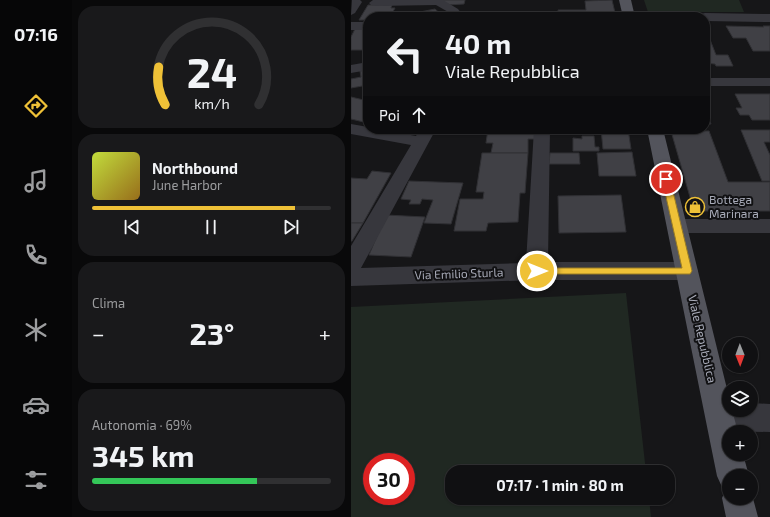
<!DOCTYPE html>
<html lang="it">
<meta charset="utf-8">
<style>
:root{--surface:#101012;--page:#19191b;--text:#f1f3f6;--muted:#9c9d9f;--line:#303032;--accent:#efc137}
body{margin:0;font-family:"Exo 2",sans-serif;background:var(--page);color:var(--text);height:100vh;display:flex;flex-direction:column;font-size:15px;white-space:nowrap}
*{box-sizing:border-box;margin:0}
p{font-size:13px;color:var(--muted)}
.icon{flex:none;width:22px;height:22px;fill:none;stroke:currentColor;stroke-width:2;stroke-linecap:round;stroke-linejoin:round}
.map{position:relative;flex:1;overflow:hidden}
.panel{display:flex;flex-direction:column;gap:6px;padding:6px;background:#09090a;width:279px}
.panel>*{flex:none}
.hud{position:absolute;left:12px;top:12px;width:347px;height:122px;border-radius:16px;box-shadow:0 1px 3px #0004,0 0 0 1px var(--line);background:#101012;color:var(--text);overflow:hidden}
.needle{width:26px;rotate:179deg}
.buttons{position:absolute;left:371px;top:337px;display:grid;gap:8px}
.buttons a{display:grid;place-items:center;width:36px;height:36px;border-radius:50%;background:var(--surface);box-shadow:0 1px 3px #0004,0 0 0 1px var(--line);font-size:20px}
.speed{position:absolute;left:12px;top:453px;display:flex;gap:8px;font-size:20px;font-weight:700;text-align:center}
.speed>*{display:grid;place-content:center;width:52px;height:52px;border-radius:50%;background:var(--surface);box-shadow:0 1px 3px #0004,0 0 0 1px var(--line);line-height:1}
.speed .limit{border:6px solid #d22;background:#fff;color:#111}
.pin{position:absolute;display:grid;place-items:center;width:34px;height:34px;color:#fff;margin:-17px;border:2px solid #fff;border-radius:50%;box-shadow:0 1px 4px #0007}
.me{position:absolute;width:44px;margin:-22px;rotate:90deg;stroke-linejoin:round;filter:drop-shadow(0 0 3px #0008)}
.turn{display:flex;align-items:center;gap:14px;height:84px;padding:0 16px;font-size:18px}
.turn .icon{width:52px;height:52px;stroke-width:2.5}
.turn b{display:block;font-size:28px;line-height:34px}
.then{display:flex;align-items:center;height:38px;padding:0 16px;background:#0003;gap:8px;font-size:15px}
.big{font-size:30px;font-weight:700;line-height:1.1}
.panel .tile{flex:1;display:flex;flex-direction:column;justify-content:center;gap:6px;min-width:0;padding:0 14px;border-radius:16px;background:var(--page)}
.panel .dial{align-items:center;gap:0}
.dial svg{height:104px;overflow:visible;fill:none;stroke:var(--line);stroke-width:7;stroke-linecap:round;text-anchor:middle}
.dial text{fill:var(--text);stroke:none}
.song{display:flex;align-items:center;gap:12px}
.cover{width:48px;height:48px;border-radius:6px;background:linear-gradient(135deg,hsl(70 70% 55%),hsl(40 70% 35%))}
.played{height:4px;border-radius:2px;background:linear-gradient(90deg,var(--accent) 85%,var(--line) 85%)}
.keys{display:flex;justify-content:space-around;direction:ltr}
.heat{display:flex;justify-content:space-between;align-items:center;font-size:22px;direction:ltr}
.charge{height:6px;border-radius:3px;background:linear-gradient(90deg,#34c759 69%,var(--line) 0)}
.trip{position:absolute;left:94px;top:465px;width:230px;height:40px;border-radius:16px;background:var(--surface);box-shadow:0 1px 3px #0004,0 0 0 1px var(--line);font-weight:700;line-height:40px;text-align:center}
main{display:flex;flex:1;min-height:0}
.tab-bar{display:flex;flex-direction:column;width:72px;justify-content:space-around;align-items:center;background:#060607;color:var(--muted)}
.tab-bar .icon{width:28px;height:28px}
.tab-bar .selected{color:var(--accent)}
.tab-bar b{font-size:18px;color:var(--text)}
.map>svg:first-child{display:block}
.green{fill:#202822;fill-rule:evenodd}
.building{fill:#404045;stroke:#303034}
.lines{fill:none;stroke-linecap:round;stroke-linejoin:round}
.minor{fill:#37373d;fill-rule:evenodd}
.major{fill:#53545c;fill-rule:evenodd}
.route{fill:#efc137;stroke:#9b7d24}
.labels{text-anchor:middle;stroke-width:4;stroke-linejoin:round;paint-order:stroke}
.poi-label{font-size:12px;fill:#a8abb8;stroke:#111113;text-anchor:start}
.street-label{font-size:12px;fill:#a8abb8;stroke:#111113}
</style>
<main>
<nav class="tab-bar">
<b>07:16</b>
<svg class="icon selected" aria-label="directions" viewBox="0 0 24 24"><path d="M12 3l9 9-9 9-9-9zM9 14v-3h6M13 9l2 2-2 2"/></svg>
<svg class="icon" aria-label="music" viewBox="0 0 24 24"><path d="M9 18V5l10-2v13"/><circle cx="6" cy="18" r="3"/><circle cx="16" cy="16" r="3"/></svg>
<svg class="icon" aria-label="phone" viewBox="0 0 24 24"><path d="M5 4h4l2 5-3 2q2 4 5 5l2-3 5 2v4C11 20 4 13 5 4z"/></svg>
<svg class="icon" aria-label="climate" viewBox="0 0 24 24"><path d="M12 3v18M4 7l16 10M4 17L20 7"/></svg>
<svg class="icon" aria-label="car" viewBox="0 0 24 24"><path d="M5 17H2v-5l4-1 3-4h7l3 4 3 1v5h-3M9 17h6M6 11h13"/><circle cx="7" cy="17" r="2"/><circle cx="17" cy="17" r="2"/></svg>
<svg class="icon" aria-label="filters" viewBox="0 0 24 24"><path d="M4 7h16M4 17h16"/><circle cx="9" cy="7" r="2"/><circle cx="15" cy="17" r="2"/></svg>
</nav>
<section class="panel">
<div class="tile dial"><svg viewBox="0 0 100 80">
<path d="M14 69A42 42 0 1 1 86 69"/>
<path d="M14 69A42 42 0 0 1 9 40" stroke="#efc137"/>
<text x="50" y="56" font-size="32" font-weight="700">24</text>
<text x="50" y="72" font-size="11">km/h</text>
</svg></div>
<div class="tile">
<div class="song"><i class="cover"></i><div><b>Northbound</b><p>June Harbor</p></div></div>
<div class="played"></div>
<div class="keys"><svg class="icon" aria-label="previous" viewBox="0 0 24 24"><path d="M18 5L8 12l10 7zM5 5v14"/></svg><svg class="icon" aria-label="pause" viewBox="0 0 24 24"><path d="M8 5v14M16 5v14"/></svg><svg class="icon" aria-label="next" viewBox="0 0 24 24"><path d="M6 5l10 7-10 7zM19 5v14"/></svg></div>
</div>
<div class="tile"><p>Clima</p>
<div class="heat"><a>−</a><b class="big">23°</b><a>+</a></div>
</div>
<div class="tile"><p>Autonomia · 69%</p><b class="big">345 km</b><div class="charge"></div></div>
</section>
<div class="map">
<svg width="419" height="517" viewBox="0 0 419 517">
<rect width="100%" height="100%" fill="#161618"/>
<g class="green">
<polygon points="293,0 388,0 393,12 297,12"/>
<path d="M 275,293 L 295,472 L 101,472 L 101,498 L 298,498 L 300,517 L 0,517 L 0,307 ZM 21,462 L 55,462 L 55,496 L 21,496 Z"/>
</g>
<g class="building">
<polygon points="90,0 114,0 113,4 96,5"/>
<polygon points="261,0 265,17 208,17 207,10 235,10 234,1"/>
<polygon points="17,5 41,5 40,8 44,8 39,17 17,17 17,20 8,20"/>
<polygon points="84,9 93,17 56,17 54,15"/>
<polygon points="134,12 163,13 162,17 133,17"/>
<polygon points="375,26 413,27 412,26 419,26 419,51 402,51 395,38 382,38"/>
<polygon points="17,28 17,50 0,50 0,37 4,29"/>
<polygon points="354,37 358,37 365,55 377,55 382,66 365,66 364,64 354,63"/>
<polygon points="17,70 17,85 0,88 0,79 10,77 9,71"/>
<polygon points="384,94 419,94 419,120 401,120 398,115 389,115 385,108 391,108"/>
<polygon points="0,97 17,101 17,123 0,119"/>
<polygon points="354,109 360,124 354,124"/>
<polygon points="137,129 185,129 185,139 177,139 177,153 140,153 142,143 135,143"/>
<polygon points="250,129 277,129 280,149 252,149"/>
<polygon points="390,130 419,130 419,142 413,142 419,155 419,181 411,181"/>
<polygon points="320,131 358,131 377,182 419,182 419,211 343,211"/>
<polygon points="231,136 243,136 244,147 248,147 248,151 222,151 222,138 231,139"/>
<polygon points="281,152 285,176 248,176 246,153"/>
<polygon points="131,153 177,153 174,193 169,193 167,222 137,223 135,231 103,231 109,199 132,199 133,192 125,192"/>
<polygon points="199,153 228,153 229,164 198,164"/>
<polygon points="21,171 40,173 12,223 0,223 0,178 16,179"/>
<polygon points="58,181 112,183 100,224 73,223 82,200 71,199 69,204 58,204 60,200 50,199"/>
<polygon points="270,195 275,232 208,233 207,196"/>
<polygon points="35,215 74,217 60,257 18,255"/>
<polygon points="0,223 12,223 1,241 0,241"/>
</g>
<g class="lines">
<g class="minor">
<polygon points="1,0 9,0 11,2 4,13 0,15"/>
<polygon points="22,0 92,0 107,9 113,17 101,17 99,13 85,5 24,6 20,5 18,3"/>
<polygon points="354,13 419,14 419,22 354,21 354,17 348,17 350,14"/>
<rect x="0" y="22" width="17" height="8"/>
<polygon points="17,62 17,70 0,73 0,65"/>
<rect x="354" y="78" width="65" height="8"/>
<polygon points="0,124 17,127 17,129 27,129 65,136 69,129 85,129 10,268 175,263 183,129 199,129 197,262 336,262 344,265 347,271 344,277 336,280 186,280 0,286 0,246 60,145 0,134"/>
<polygon points="326,219 419,219 419,233 326,233 319,231 316,226 319,221"/>
<polygon points="369,403 378,403 378,410 400,410 400,403 419,404 419,432 369,431 359,427 355,417 359,407"/>
</g>
<g class="major">
<polygon points="268,0 280,0 284,17 272,17"/>
<polygon points="296,129 312,129 378,397 378,410 381,410 387,432 378,432 378,454 392,454 398,476 378,476 378,498 400,498 400,491 407,517 375,517 371,498 375,489 371,487 366,476"/>
</g>
</g>
<polygon class="route" points="315,176 319,179 341,271 339,274 183,274 181,271 183,269 186,268 331,268 311,179"/>
<defs>
<symbol id="shop-ring" viewBox="-11 -11 22 22"><circle r="9.5" fill="#111113" stroke="#efc137" stroke-width="1.5"/><path d="M-5-2.5h2.3a2.7 3.5 0 0 1 5.4 0H5L5.5 6h-11ZM-1.5-2.5h3a1.5 2.3 0 0 0-3 0Z" fill="#efc137"/></symbol>
</defs>
<g fill-rule="evenodd">
<use href="#shop-ring" x="333" y="196" width="22" height="22"/>
</g>
<g class="labels">
<g class="poi-label">
<text x="358" y="204">Bottega<tspan x="358" dy="14">Marinara</tspan></text>
</g>
<g class="street-label">
<text transform="translate(108 274) rotate(-2)" y="4">Via Emilio Sturla</text>
<text transform="translate(351 339) rotate(77)" y="4">Viale Repubblica</text>
</g>
</g>
</svg>
<div class="buttons">
<a><svg class="needle" viewBox="-14 -14 28 28"><path d="M0-13l5 13h-10z" fill="#e53935"/><path d="M0 13l5-13h-10z" fill="#9c9d9f"/></svg></a>
<a><svg class="icon" aria-label="layers" viewBox="0 0 24 24"><path d="M12 4l9 5-9 5-9-5zM3 14l9 5 9-5"/></svg></a>
<a>+</a>
<a>−</a>
</div>
<div class="speed"><div class="limit">30</div></div>
<div class="pin" style="left:315px;top:179px;background:#d93025"><svg class="icon" aria-label="arrive" viewBox="0 0 24 24"><path d="M6 21V4h12l-3 4 3 4H6"/></svg></div>
<svg class="me" style="left:186px;top:271px" viewBox="-20 -20 40 40"><circle r="17" fill="#efc137" stroke="#fff" stroke-width="3"/><path d="M0-11L8 9 0 5-8 9z" fill="#fff"/></svg>
<div class="trip">07:17 · 1 min · 80 m</div>
<div class="hud">
<div class="turn"><svg class="icon" aria-label="left" viewBox="0 0 24 24"><path d="M17 20v-9H6M10 6l-5 5 5 5"/></svg><div><b>40 m</b>Viale Repubblica</div></div>
<div class="then">Poi<svg class="icon" aria-label="ahead" viewBox="0 0 24 24"><path d="M12 20V5M6 11l6-6 6 6"/></svg></div>
</div>
</div>
</main>
